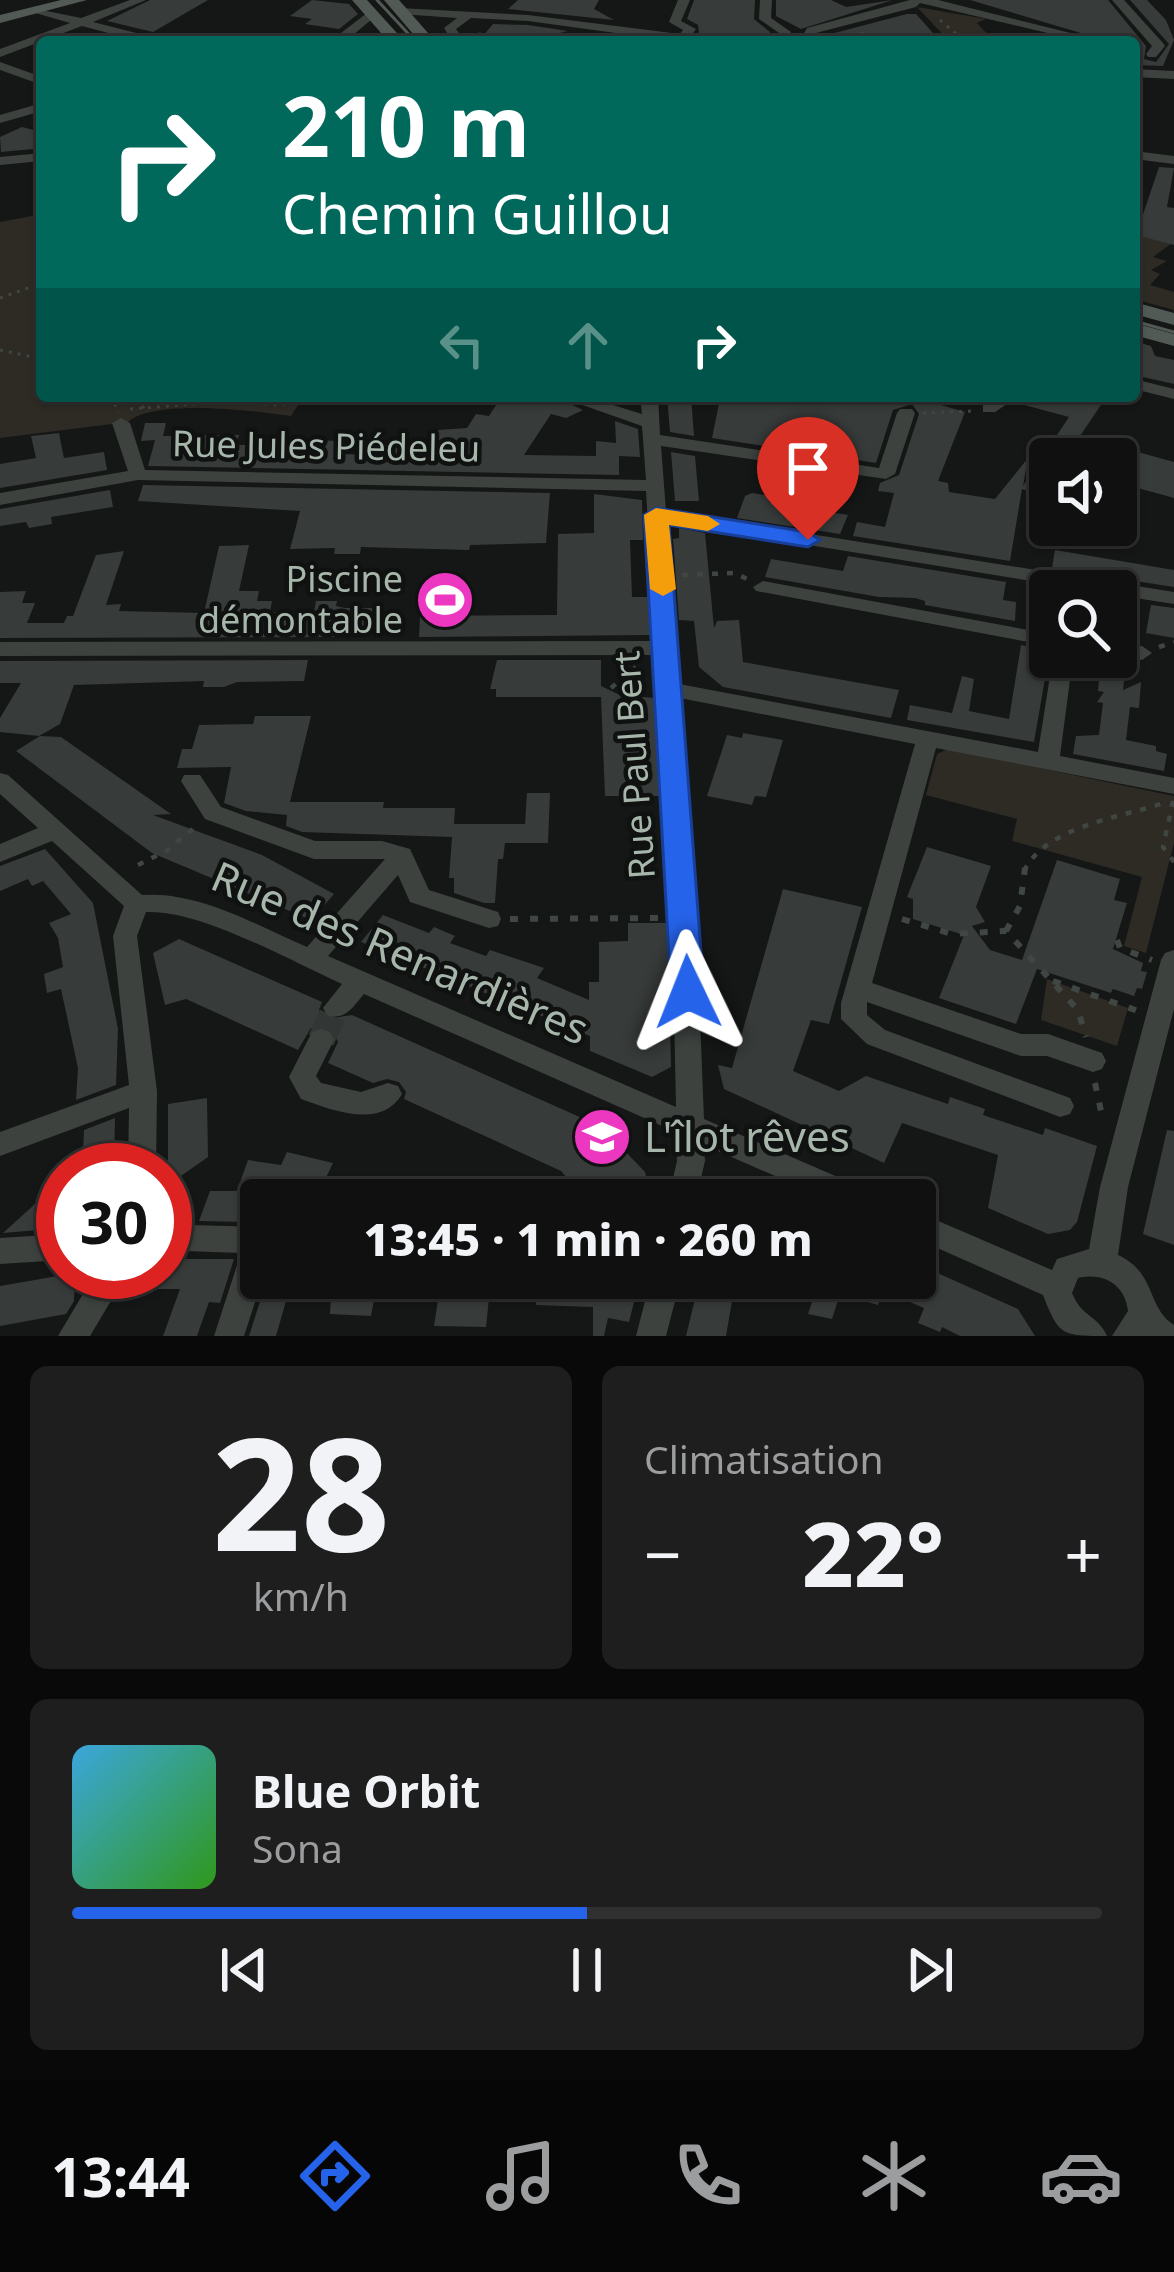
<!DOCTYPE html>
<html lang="fr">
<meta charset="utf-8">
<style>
:root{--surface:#101010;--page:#1e1e1e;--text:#f1f3f6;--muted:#9c9d9f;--line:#303030;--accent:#2563eb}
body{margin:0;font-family:"Noto Sans",sans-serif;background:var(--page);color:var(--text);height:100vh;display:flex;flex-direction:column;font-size:45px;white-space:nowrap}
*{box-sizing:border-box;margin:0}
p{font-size:39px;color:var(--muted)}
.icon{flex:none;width:66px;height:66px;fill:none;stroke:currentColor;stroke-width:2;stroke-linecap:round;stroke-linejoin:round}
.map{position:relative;height:1336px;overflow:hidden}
.drawer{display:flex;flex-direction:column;gap:30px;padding:30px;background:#090909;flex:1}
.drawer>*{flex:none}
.banner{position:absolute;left:36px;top:36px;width:1104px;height:366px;border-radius:12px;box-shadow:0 3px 9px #0004,0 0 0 3px var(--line);background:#00695c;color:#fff;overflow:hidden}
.fabs{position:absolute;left:1029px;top:438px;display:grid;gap:24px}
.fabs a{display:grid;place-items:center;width:108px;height:108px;border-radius:12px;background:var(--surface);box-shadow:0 3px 9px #0004,0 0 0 3px var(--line);font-size:60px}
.speed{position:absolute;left:36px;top:1143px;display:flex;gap:24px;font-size:60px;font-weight:700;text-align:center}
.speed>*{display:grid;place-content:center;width:156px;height:156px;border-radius:50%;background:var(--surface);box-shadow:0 3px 9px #0004,0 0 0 3px var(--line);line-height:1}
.speed .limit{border:18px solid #d22;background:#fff;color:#111}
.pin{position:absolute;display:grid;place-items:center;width:102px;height:102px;color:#fff;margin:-123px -51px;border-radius:50% 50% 50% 0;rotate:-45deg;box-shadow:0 0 12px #0007}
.pin .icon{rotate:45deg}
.me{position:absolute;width:132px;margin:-66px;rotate:358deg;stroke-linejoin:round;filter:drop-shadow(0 0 9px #0008)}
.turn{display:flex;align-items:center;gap:42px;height:252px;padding:0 48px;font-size:54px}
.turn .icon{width:156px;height:156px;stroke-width:2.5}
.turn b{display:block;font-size:84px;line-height:102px}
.lanes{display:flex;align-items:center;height:114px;padding:0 48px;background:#0003;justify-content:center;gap:60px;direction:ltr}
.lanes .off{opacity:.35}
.big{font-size:90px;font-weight:800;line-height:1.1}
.drawer .widget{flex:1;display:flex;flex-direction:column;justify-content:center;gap:18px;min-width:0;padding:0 42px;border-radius:18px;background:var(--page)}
.drawer .dial{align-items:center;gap:0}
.dial b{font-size:156px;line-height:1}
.song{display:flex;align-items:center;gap:36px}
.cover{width:144px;height:144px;border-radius:18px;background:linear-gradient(135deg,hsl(200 70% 55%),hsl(110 70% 35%))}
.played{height:12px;border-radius:6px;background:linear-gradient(90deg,var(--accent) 50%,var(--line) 50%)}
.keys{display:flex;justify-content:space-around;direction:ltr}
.heat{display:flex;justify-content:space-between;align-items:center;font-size:66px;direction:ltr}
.drawer .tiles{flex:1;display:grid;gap:30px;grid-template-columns:1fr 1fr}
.widget:last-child{grid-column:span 2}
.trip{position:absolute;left:240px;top:1179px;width:696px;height:120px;border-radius:12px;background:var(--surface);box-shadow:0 3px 9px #0004,0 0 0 3px var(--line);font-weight:800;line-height:120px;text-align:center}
.tabs{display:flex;height:192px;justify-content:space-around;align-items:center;background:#060606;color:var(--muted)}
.tabs .icon{width:84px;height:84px}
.tabs .current{color:var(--accent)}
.tabs b{font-size:54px;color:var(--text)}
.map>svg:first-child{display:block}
.green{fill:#2e2b25}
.building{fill:#373b39}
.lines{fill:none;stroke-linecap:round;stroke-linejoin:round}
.minor-tunnel{stroke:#323634;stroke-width:27;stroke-dasharray:27 14;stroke-linecap:butt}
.path-far2{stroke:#404742;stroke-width:3;stroke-dasharray:3 6;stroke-linecap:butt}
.path-far1{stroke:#404742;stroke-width:4.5;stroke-dasharray:6 9;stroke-linecap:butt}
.path{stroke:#404742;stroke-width:6;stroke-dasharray:8 12;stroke-linecap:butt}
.minor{fill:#3d423f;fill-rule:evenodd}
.major{fill:#525a55;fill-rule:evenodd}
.tram{stroke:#525a55;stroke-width:3}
.route{fill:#2563eb;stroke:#184099;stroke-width:3}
.slow{fill:#f59e0b}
.labels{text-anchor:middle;stroke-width:9;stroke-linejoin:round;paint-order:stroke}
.street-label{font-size:36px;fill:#a7b6ab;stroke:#101111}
.poi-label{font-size:36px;fill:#a7b6ab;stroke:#101111;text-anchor:end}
.near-street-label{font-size:42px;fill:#a7b6ab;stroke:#101111}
.near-poi-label{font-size:42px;fill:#a7b6ab;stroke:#101111;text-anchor:start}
</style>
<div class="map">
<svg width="1174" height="1336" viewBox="0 0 1174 1336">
<rect width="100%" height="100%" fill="#151616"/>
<g class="green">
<polygon points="917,7 986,19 977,23 995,42 950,42"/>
<path d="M 42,214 L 42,396 L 304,396 L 291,416 C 255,411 155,398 128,422 L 0,438 L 0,222 Z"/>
<polygon points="1139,226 1172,243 1153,257 1167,261 1151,270 1160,274 1150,285 1174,292 1174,310 1134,299 1134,243"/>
<polygon points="948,749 1174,796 1174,843 1146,953 1124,946 1142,877 1012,841 1017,819 926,795 937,754"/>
<polygon points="1047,979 1128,1008 1117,1046 1041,1020"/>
</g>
<g class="building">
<polygon points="150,0 208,0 153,32 107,21"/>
<polygon points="312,0 349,4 358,14 339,29 305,24 312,19 290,16"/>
<polygon points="518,0 599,0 594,9 614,20 508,9"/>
<polygon points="694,0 755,0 754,19 770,32 767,42 699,33 698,25 687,19"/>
<polygon points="776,0 831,0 846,7 893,0 801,29 776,16"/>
<polygon points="970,0 1108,0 1146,46 1144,59 1156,62 1169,44 1130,0 1147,0 1166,20 1174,40 1163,66 1134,65 1134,42 1111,42"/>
<polygon points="907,14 916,14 941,42 816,42 819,37"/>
<polygon points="493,24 528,25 568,31 520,42 478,42"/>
<polygon points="22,127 42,132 33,149 1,152 0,137"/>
<polygon points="1159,167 1174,168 1167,207 1174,208 1174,245 1136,235"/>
<polygon points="1134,341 1151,346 1155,356 1174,360 1174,384 1134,375"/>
<polygon points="502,396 553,396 583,410 566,418 551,414 524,455 596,456 596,441 616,443 615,421 638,429 640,457 619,456 619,475 148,466 155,440 141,441 145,423 166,423 163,436 239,435 236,445 262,445 260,451 309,452 312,440 338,441 334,454 385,455 387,446 435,447 438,430 467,428 476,414 489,416"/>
<polygon points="667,396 691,396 694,436 670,432"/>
<polygon points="840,396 849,397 850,404 917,398 965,412 938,481 948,483 949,492 995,499 1028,458 1023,486 1069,417 1017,403 1023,396 1107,396 1080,436 1174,462 1174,498 1116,482 1116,459 1050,459 1050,497 1022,489 1010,561 853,536 857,522 885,527 894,493 878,491 880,483 899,475 919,414 912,404 893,410 876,463 712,438 720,399"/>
<polygon points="59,433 64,458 104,452 107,470 0,488 0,464 36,458 31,436"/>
<polygon points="671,452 695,456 699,501 675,501"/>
<polygon points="143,485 550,493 546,543 470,545 469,550 361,547 360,554 334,554 335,548 290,549 300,511 138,501"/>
<polygon points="110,490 113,507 51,517 52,524 29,528 26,522 0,526 0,509"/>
<polygon points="752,493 771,496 769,502 848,515 840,534 737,518 745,496"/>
<polygon points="594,494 642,500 643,540 630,540 632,597 648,597 650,635 419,637 420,616 557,615 558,534 594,533"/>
<polygon points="679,528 705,533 714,628 717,621 739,620 743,662 899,690 891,718 723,687 699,667 694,621 679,620 673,539 679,538"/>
<polygon points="249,545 239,591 259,591 257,601 272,601 270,612 314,612 316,601 337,601 336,606 345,608 379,608 378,614 401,614 399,631 361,631 341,637 0,638 0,592 26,591 22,603 35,603 27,623 64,623 67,616 73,616 96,555 124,551 106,605 121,604 119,611 204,613 219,546"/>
<polygon points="1055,550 1174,570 1174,587 1052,568"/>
<polygon points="848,556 1006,582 1003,600 1016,602 1015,621 925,605 925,601 915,598 879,597 765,577 771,559 843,571"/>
<polygon points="1151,605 1174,608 1174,638 1146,633"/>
<polygon points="1021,645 1045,650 1044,660 1048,661 1034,742 907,720 910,705 952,713 962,676 974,679 969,711 1009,719"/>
<polygon points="308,660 304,681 237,682 224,687 203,687 204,681 74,685 60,724 39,736 0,732 0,718 21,683 0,683 0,661"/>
<polygon points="497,660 601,660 601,686 620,695 654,698 660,796 605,796 601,697 496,697 496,689 490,689"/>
<polygon points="1100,668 1125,672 1123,690 1141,682 1139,708 1130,707 1126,740 1156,746 1156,751 1167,754 1164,771 1073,754 1076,736 1099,735 1103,703 1097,702 1104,692 1098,691"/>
<polygon points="255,716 311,716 290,802 384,802 383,808 455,808 454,824 525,824 527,793 550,793 548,843 505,843 503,859 498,859 495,903 484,903 454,893 454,878 449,878 452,837 302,832 286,826 287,815 246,811 224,803 231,767 177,768 182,749 192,749 199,725 253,724"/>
<polygon points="743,733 783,740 766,797 755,796 752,805 707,796 727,735 742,738"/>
<polygon points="40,736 61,737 171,814 153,815 262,855 334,894 311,920 152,853 16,751"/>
<polygon points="927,847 991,866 976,907 985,922 972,926 990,950 1022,960 1057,860 1120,879 1114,900 1127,903 1113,949 1143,963 1141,971 1147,972 1142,989 1137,988 1134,996 1113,989 1111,993 1037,969 1016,1024 939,998 964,935 913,919 913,899 907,897"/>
<polygon points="45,849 93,903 118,1029 116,1085 76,1100 78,1068 61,989 47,993 44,974 63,967 58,938 49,923 71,914 43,881 32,886 28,879 0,891 0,866"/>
<polygon points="783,889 862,907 829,1024 811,1020 793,1071 839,1091 866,1076 948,1104 950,1097 985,1109 983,1115 1043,1135 1045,1128 1097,1146 1077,1222 1070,1230 1048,1234 988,1208 998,1155 902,1123 884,1163 724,1089 718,1065 732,1068"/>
<polygon points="383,915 429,933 434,927 455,936 450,943 486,956 490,950 544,968 537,978 589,1000 589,982 599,982 599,942 628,941 628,923 668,923 671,1067 652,1077 590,1051 590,1036 361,942"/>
<polygon points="179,939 322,1002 319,1010 326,1019 352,1015 602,1127 645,1172 650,1191 646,1200 586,1200 561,1171 404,1099 406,1092 399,1082 387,1079 373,1083 328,1063 338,1042 331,1028 311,1028 298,1050 186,999 165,1005 153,953"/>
<polygon points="207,1098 208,1157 168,1185 168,1104"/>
<polygon points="115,1118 114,1170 73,1170 74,1153 83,1151 84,1130"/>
<polygon points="1167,1130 1174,1131 1174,1245 1143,1234"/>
<polygon points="287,1152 333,1163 316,1199 257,1185 244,1222 199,1221 210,1191 237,1191 248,1160 281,1165"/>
<polygon points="755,1181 798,1200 711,1200"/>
<polygon points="35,1204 63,1228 3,1233"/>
<polygon points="165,1259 234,1259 220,1303 209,1302 197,1336 163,1336 180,1289 157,1289"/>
<polygon points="915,1263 1018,1309 1035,1336 960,1336 942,1327 940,1332 918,1323 924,1308 882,1290 878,1305 840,1294 832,1319 808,1314 817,1287 803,1283 803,1278 915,1278"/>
<polygon points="75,1273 74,1301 66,1314 0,1326 0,1286"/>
<polygon points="332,1278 491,1278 486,1327 434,1326 438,1300 375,1295 371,1316 330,1314"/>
<polygon points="537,1278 640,1278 629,1322 608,1318 604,1336 593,1336 593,1307 536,1305"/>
<polygon points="700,1278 736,1278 726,1336 686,1336"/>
<polygon points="263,1292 288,1294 276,1336 249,1336"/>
</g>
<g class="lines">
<polyline class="minor-tunnel" points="321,1040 336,1008"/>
<g class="path-far2">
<polyline points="940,20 966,42"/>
<polyline points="860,33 921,42"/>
<polyline points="478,34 560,38"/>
<polyline points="0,298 42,283"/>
<polyline points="0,350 42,359"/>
<polyline points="110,396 119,412"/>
<polyline points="142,408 156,396"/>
<polyline points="130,409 221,402 282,405 300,396"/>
<polyline points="923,413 972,411"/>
</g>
<g class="path-far1">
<polyline points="682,575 735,573 747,579"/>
<polyline points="1159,647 1174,642"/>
<polyline points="611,688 636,667"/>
<polyline points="1173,801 1163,847 1174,862"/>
<polyline points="138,865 166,851 199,824"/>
<path d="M 1024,871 C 1046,827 1117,818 1161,804"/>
</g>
<g class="path">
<polyline points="510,919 660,918"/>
<polyline points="902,919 952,934 1006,931 1078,1010 1086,1037"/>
<polyline points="1006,931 1020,906 1025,868"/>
<polyline points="1117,940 1120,948 1152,960"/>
<polyline points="1053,981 1138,1011"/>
<polyline points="1095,1083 1101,1111"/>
</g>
<g class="minor">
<polygon points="130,0 146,0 93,22 156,38 157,42 142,42 82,26 0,57 0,49 70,23 32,12 32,8 81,18"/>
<polygon points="678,0 690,0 681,21 696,29 691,36 719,42 681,42 528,21 471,18 456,29 465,42 453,42 444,28 457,18 400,14 394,11 400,8 528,15 680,34 683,30 669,22"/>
<polygon points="760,0 772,0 771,18 791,32 786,42 774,42 779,33 759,19"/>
<polygon points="910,0 938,0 1107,42 1086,42 920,3 916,7 816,33 811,42 799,42 807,28"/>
<polygon points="1112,0 1124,0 1163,43 1165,46 1156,57 1148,57 1146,54 1152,46"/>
<polygon points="367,13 377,15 348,39 288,42 341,33"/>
<polygon points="0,62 42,77 42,85 0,70"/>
<polygon points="1134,69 1174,71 1174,79 1134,77"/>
<polygon points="42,103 42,111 0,123 0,115"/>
<polygon points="1134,151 1174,156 1174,164 1134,159"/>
<polygon points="42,153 42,161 0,165 0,157"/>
<polygon points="1134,379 1174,389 1174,399 1134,389"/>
<path d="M 557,396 L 584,396 L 642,414 L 640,396 L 658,396 L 660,435 L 879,468 L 897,413 L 900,409 L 912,409 L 915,413 L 895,474 L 886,479 L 661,446 L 666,511 L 1174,592 L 1174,604 L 1116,595 L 1116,591 L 1093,591 L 667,522 L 679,684 L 1038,752 L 1053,657 L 1073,657 L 1060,756 L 1174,778 L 1174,794 L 936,748 L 872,983 L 1021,1034 L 1048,1034 L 1102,1053 L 1106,1061 L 1102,1069 L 1093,1072 L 1047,1056 L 1021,1056 L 867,1002 L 867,1015 L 885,1030 L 1070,1098 L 1074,1106 L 1070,1114 L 1060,1117 L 867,1044 L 841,1019 L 841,1003 L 915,744 L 680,698 L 696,917 L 704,1119 L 870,1191 L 874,1200 L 830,1200 L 704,1145 L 705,1161 L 696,1200 L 668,1200 L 677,1161 L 676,1132 L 364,994 C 353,1007 345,1021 327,1015 L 323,1008 L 342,984 C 291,961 199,909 146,912 L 137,936 L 157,1091 L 156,1170 L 128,1170 L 129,1108 L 0,1156 L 0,1132 L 129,1085 L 113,936 L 124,906 L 52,841 L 0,862 L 0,844 L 38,828 L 0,794 L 0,773 L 8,775 L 142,895 C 199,891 256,925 307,947 L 385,859 L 314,859 L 205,819 L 181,781 L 184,775 L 200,775 L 221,807 L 315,841 L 382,841 L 410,849 L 429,890 L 498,912 L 501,919 L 498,926 L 489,928 L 410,902 L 398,875 L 328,956 L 676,1107 L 672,917 L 656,655 L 0,656 L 0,642 L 655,641 L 646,491 L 138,480 L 0,505 L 0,493 L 128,471 L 112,423 L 121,418 L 130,423 L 145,470 L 646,480 L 642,426 Z"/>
<polygon points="998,396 1019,396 995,412 983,412 983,404"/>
<polygon points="763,581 1050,634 1050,646 756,591 753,587"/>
<polygon points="1116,643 1142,646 1152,653 1142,660 1116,657"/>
<path d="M 1174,950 L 1174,1009 L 1128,1187 L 1118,1255 C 1157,1273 1146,1307 1174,1325 L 1174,1336 L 1112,1336 L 1128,1311 C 1125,1284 1103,1272 1078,1278 L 1072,1293 C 1082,1318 1098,1315 1107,1336 C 1062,1336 1059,1336 1043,1295 L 915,1238 L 915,1211 L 1052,1270 L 1057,1259 L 1089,1249 L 1100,1187 L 1161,960 L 1165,953 Z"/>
<path d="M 321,1029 L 330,1032 L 334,1040 L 316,1076 L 321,1083 L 361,1092 L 388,1083 L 398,1086 L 402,1094 C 381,1130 332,1110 301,1099 L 289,1077 L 312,1032 Z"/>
<polygon points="165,1216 187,1225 261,1227 263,1278 244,1336 214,1336 241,1253 185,1251 165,1243"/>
<polygon points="63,1234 63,1260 0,1264 0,1238"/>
<polygon points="96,1272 128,1272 90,1336 58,1336"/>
<polygon points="651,1278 681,1278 666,1336 636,1336"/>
</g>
<g class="major">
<polygon points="61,0 87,0 0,23 0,15"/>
<polygon points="352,0 367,0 405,42 389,42"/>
<polygon points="384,0 399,0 436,42 420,42"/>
<polygon points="1134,302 1174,313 1174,325 1134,314"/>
<polygon points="1134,323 1174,334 1174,346 1134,335"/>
</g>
<g class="tram">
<polyline points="377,0 416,42"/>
<polyline points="1134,321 1174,332"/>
</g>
</g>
<polygon class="route" points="656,508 808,532 820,540 808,547 669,525 704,992 699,1001 688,1005 676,1001 671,992 644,515"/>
<polygon class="slow" points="656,508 708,516 720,524 708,531 669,525 676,589 663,596 650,589 644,515"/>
<defs>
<symbol id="stadium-disc" viewBox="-11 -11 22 22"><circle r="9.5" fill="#ec37c1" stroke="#101111"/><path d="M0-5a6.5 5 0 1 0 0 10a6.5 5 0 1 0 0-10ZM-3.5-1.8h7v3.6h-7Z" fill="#fff"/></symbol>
<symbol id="school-disc" viewBox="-11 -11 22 22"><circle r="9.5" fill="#ec37c1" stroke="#101111"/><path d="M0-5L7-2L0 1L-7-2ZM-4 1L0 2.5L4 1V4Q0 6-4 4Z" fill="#fff"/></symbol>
</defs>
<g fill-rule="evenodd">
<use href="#stadium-disc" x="412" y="567" width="66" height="66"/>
<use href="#school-disc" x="569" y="1104" width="66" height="66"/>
</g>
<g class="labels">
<g class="street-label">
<text transform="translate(326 446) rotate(1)" y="13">Rue Jules Piédeleu</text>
<text transform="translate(634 765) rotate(-94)" y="13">Rue Paul Bert</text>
</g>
<g class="poi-label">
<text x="403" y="592">Piscine<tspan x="403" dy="41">démontable</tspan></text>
</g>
<g class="near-street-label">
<text transform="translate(400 953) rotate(23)" y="15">Rue des Renardières</text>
</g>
<g class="near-poi-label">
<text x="644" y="1152">L'îlot rêves</text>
</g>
</g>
</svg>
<div class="fabs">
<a><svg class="icon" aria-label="sound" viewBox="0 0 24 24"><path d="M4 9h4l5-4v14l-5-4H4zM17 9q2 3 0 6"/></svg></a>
<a><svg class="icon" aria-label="search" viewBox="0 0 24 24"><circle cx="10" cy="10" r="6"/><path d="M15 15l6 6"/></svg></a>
</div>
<div class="speed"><div class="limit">30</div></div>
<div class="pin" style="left:808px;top:540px;background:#d93025"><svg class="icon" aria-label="arrive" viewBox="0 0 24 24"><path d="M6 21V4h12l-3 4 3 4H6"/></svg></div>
<svg class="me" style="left:688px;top:992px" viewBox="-20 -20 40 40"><path d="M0-17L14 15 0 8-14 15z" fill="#2563eb" stroke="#fff" stroke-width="4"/></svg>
<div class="trip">13:45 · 1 min · 260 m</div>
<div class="banner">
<div class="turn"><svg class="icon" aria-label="right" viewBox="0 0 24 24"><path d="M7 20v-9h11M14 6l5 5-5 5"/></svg><div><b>210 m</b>Chemin Guillou</div></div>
<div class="lanes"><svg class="icon off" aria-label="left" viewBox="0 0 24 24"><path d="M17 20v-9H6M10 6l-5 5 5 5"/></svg><svg class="icon off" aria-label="ahead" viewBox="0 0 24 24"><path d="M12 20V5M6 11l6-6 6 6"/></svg><svg class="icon" aria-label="right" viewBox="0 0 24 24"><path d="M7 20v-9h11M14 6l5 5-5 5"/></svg></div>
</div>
</div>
<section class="drawer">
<div class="tiles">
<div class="widget dial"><b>28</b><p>km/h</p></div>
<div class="widget"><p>Climatisation</p>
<div class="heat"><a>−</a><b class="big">22°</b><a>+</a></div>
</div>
<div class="widget">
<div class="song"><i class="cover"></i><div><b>Blue Orbit</b><p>Sona</p></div></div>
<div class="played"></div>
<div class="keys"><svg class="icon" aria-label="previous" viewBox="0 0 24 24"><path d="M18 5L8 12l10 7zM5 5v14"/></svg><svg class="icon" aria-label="pause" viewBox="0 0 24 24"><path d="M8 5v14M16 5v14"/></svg><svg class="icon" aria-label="next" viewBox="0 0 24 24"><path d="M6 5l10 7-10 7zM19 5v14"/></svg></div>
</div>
</div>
</section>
<nav class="tabs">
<b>13:44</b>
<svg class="icon current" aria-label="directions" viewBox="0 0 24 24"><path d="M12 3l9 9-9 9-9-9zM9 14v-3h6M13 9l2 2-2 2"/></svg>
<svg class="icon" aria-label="music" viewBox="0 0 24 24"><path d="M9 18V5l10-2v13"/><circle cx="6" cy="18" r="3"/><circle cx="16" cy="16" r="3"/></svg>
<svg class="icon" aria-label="phone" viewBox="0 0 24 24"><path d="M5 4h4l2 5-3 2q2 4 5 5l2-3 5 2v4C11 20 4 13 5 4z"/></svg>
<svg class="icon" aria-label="climate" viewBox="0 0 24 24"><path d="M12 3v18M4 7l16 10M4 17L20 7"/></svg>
<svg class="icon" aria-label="car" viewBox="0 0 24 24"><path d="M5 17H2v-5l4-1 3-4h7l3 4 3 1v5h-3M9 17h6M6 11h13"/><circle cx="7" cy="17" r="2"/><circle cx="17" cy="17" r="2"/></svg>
</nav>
